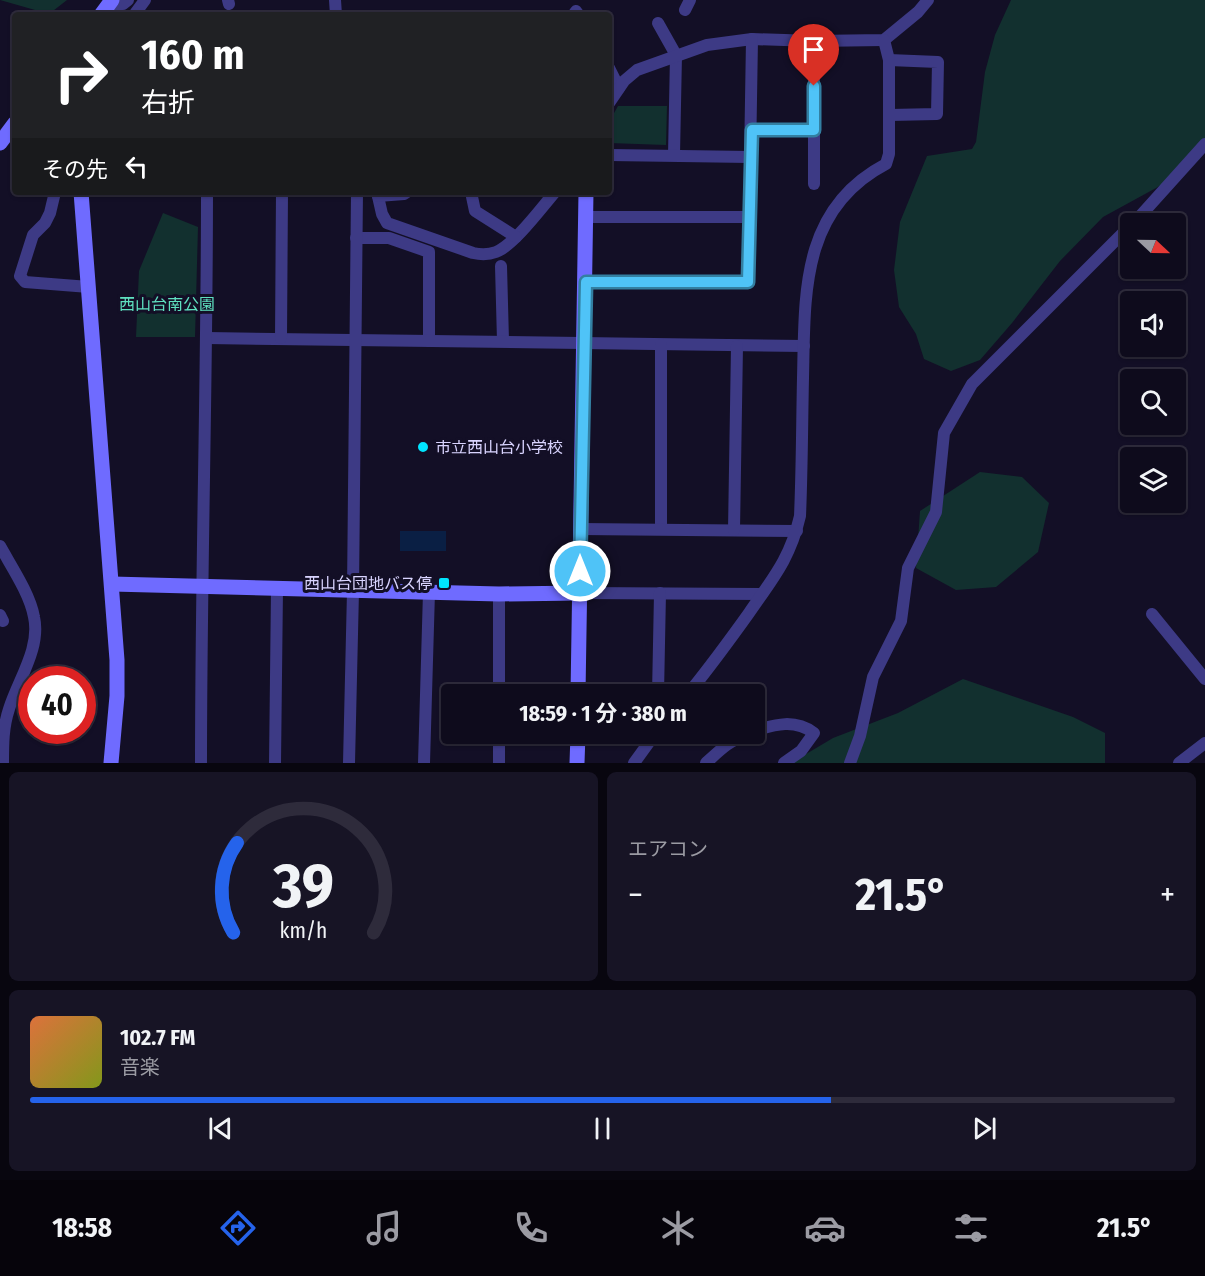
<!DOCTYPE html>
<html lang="ja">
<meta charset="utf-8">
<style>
:root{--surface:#0e0b1c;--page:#171425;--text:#f1f3f6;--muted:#9b9ba3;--line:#2e2b3b;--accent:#2563eb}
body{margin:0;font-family:"Fira Sans Condensed","Noto Sans JP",sans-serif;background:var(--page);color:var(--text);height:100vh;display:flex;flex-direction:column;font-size:22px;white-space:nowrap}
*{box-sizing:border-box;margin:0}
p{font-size:20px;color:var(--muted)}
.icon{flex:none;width:33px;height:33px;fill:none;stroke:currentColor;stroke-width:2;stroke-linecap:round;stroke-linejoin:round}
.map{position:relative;height:763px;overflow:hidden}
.panel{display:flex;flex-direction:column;gap:9px;padding:9px;background:#08060f;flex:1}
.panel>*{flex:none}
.top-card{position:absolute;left:12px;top:12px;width:600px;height:183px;border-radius:6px;box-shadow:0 2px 4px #0004,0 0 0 2px var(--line);background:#202124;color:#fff;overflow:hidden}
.needle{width:39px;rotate:112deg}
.controls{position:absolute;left:1120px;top:213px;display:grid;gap:12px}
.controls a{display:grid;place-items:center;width:66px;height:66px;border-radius:6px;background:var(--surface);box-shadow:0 2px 4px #0004,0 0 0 2px var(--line);font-size:30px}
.speed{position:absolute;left:18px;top:666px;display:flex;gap:12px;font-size:30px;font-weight:700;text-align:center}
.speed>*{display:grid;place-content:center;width:78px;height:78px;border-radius:50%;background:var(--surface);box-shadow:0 2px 4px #0004,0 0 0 2px var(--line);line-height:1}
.speed .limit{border:9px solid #d22;background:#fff;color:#111}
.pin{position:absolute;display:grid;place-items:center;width:51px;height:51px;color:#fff;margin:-62px -26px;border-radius:50% 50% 50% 0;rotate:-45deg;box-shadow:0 0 6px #0007}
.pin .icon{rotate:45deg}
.me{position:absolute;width:66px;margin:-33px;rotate:0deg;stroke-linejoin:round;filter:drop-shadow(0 0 4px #0008)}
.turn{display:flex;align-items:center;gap:21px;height:126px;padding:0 30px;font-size:27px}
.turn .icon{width:78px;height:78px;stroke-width:2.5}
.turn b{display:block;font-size:42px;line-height:51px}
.then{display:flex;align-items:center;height:57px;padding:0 30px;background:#0003;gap:12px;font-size:22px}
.big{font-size:45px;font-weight:700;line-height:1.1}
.panel .widget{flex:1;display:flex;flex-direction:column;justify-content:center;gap:9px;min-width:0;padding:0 21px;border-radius:9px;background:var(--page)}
.panel .dial{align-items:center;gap:0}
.dial svg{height:156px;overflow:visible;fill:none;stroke:var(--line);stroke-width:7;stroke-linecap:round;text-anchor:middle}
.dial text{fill:var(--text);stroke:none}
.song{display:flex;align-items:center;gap:18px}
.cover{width:72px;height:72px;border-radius:9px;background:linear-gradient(135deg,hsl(20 70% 55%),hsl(70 70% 35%))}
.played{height:6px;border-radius:3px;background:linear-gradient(90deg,var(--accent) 70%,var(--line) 70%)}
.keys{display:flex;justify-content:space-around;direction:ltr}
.heat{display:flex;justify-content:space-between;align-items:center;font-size:33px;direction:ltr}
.panel .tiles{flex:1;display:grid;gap:9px;grid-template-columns:1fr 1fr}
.widget:last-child{grid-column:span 2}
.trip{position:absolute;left:441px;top:684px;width:324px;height:60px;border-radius:6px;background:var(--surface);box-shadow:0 2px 4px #0004,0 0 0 2px var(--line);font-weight:700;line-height:60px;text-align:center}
.dock{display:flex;height:96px;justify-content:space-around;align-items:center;background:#06040b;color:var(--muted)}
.dock .icon{width:42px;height:42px}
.dock .selected{color:var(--accent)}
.dock b{font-size:27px;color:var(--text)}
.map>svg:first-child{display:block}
.green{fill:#12302f}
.water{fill:#0a1f44}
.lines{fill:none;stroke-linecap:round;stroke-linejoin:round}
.street{stroke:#3d3a85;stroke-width:12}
.secondary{stroke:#6f6bff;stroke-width:15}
.route-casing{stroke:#337fa1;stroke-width:15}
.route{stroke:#4fc3f7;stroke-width:10}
.poi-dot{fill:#00e5ff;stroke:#130f26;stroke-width:2}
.labels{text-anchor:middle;stroke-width:6;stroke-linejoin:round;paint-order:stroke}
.park-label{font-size:16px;fill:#5fe0c0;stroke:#130f26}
.poi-label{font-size:16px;fill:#d9d4ff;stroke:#130f26;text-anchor:start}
</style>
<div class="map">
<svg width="1205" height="763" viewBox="0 0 1205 763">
<rect width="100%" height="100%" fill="#130f26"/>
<g class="green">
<polygon points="0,0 67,0 49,14"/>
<polygon points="1011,0 1205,0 1205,141 1200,159 1156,188 1103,217 1060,261 1012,323 980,360 951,371 924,359 916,334 899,307 894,270 900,222 927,156 972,149 976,142 985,72 995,35"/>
<polygon points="618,106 667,106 666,145 609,143 609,122"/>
<polygon points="163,213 198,227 195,337 136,337 139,271"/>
<polygon points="980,472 1022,477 1049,503 1038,552 996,587 956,590 916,568 920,511"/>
<polygon points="963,679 1073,717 1105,733 1105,763 791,763 833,738 898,713"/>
</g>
<rect class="water" x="400" y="531" width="46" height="20"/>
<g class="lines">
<g class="street">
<polyline points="228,0 229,4"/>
<polyline points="335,0 336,15"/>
<polyline points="109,4 123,4 128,0"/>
<polyline points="685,10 690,0"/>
<polyline points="134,15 145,0"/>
<polyline points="573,15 576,11 579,15"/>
<polyline points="658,23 676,55 674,155"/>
<polyline points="889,60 938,62 937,114 890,115"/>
<polyline points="609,68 619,88"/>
<polyline points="609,103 624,81 637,70 707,45 752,39 814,41 884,40 918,12 928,0"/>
<polyline points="752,130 814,130"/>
<polyline points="609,155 750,157"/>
<polyline points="814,184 814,41"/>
<polyline points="55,192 50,213 45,223 33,235 20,276 25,282 89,287"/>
<path d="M 377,192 L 382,214 L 387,223 L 473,253 C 482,255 488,255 496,252 C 514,245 542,207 555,192"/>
<polyline points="471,192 475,211 516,237"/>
<polyline points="378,196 404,194 407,192"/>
<polyline points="586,217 750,217"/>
<polyline points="1133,224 1205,144"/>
<polyline points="356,238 389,238 429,252 429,341"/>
<polyline points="501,266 503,341"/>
<polyline points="586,282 748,282 752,39"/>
<polyline points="207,338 804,346"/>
<polyline points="281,338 282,192"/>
<polyline points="661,528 661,345"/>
<polyline points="580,529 797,531"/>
<polyline points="734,530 737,346"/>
<path d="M 0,546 C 11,566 30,594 34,617 C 41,648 18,680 9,709 C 3,727 3,744 3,763"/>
<polyline points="580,593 762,594"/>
<polyline points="1152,614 1205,679"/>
<polyline points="0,615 3,621"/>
<polyline points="499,694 499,594"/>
<polyline points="658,694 660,593"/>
<path d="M 688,694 C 709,668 729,641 749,613 C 773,578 790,559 800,516 C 802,470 802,424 803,378 C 805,295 800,209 886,164 L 889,154 L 889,60 L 884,40"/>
<path d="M 754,731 C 776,724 795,719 814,733 L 801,751 L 784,763"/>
<path d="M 201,763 C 201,573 207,382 207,192"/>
<polyline points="275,763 277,589"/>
<polyline points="349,763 353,591 357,192"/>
<polyline points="424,763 429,592"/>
<polyline points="499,763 499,734"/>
<polyline points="634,763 655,734"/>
<path d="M 706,763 C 720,750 730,740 748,734"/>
<polyline points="850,763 860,736 873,677 901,621 908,568 936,512 944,433 972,384 1131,225"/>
<polyline points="1179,763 1205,743"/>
</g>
<g class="secondary">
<polyline points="101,15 112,0"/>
<polyline points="0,143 15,123"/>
<polyline points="81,192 117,660 117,696 111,763"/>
<polyline points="112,584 499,594 580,593"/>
<polyline points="578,694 586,192"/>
<polyline points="577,763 578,734"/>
</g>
</g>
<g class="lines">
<defs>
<polyline id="route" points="580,571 586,282 748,282 752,130 814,130 814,86"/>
</defs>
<use href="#route" class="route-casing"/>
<use href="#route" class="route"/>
</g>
<g class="poi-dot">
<circle cx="423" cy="447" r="6"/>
<rect x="438" y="577" width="12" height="12" rx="3"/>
</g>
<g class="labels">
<g class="park-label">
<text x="167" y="310">西山台南公園</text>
</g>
<g class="poi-label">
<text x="435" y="453">市立西山台小学校</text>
<text x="432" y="589" text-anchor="end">西山台団地バス停</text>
</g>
</g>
</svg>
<div class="controls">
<a><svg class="needle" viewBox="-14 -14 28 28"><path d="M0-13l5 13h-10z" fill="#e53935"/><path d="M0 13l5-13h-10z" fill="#9b9ba3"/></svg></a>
<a><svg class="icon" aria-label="sound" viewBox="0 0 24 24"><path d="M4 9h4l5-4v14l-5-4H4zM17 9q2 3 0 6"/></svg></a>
<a><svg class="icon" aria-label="search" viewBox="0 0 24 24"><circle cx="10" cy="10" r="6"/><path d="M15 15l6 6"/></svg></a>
<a><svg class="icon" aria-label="layers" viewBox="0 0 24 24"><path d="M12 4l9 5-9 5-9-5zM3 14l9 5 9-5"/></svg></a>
</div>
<div class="speed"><div class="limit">40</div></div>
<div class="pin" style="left:814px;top:86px;background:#d93025"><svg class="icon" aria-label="arrive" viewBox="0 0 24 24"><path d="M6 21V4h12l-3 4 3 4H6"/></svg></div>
<svg class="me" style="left:580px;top:571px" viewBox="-20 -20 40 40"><circle r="17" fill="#4fc3f7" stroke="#fff" stroke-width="3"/><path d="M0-11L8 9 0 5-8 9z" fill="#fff"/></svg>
<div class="trip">18:59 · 1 分 · 380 m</div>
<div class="top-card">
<div class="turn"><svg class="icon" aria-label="right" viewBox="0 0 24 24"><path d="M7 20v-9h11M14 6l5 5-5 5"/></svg><div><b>160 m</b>右折</div></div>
<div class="then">その先<svg class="icon" aria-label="left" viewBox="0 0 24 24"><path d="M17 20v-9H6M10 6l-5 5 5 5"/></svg></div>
</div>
</div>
<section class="panel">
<div class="tiles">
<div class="widget dial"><svg viewBox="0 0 100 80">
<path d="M14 69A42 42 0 1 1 86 69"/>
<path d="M14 69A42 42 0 0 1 16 23" stroke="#2563eb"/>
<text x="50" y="56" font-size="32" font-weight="700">39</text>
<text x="50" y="72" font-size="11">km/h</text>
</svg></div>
<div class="widget"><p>エアコン</p>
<div class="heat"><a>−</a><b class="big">21.5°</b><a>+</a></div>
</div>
<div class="widget">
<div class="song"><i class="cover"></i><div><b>102.7 FM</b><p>音楽</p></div></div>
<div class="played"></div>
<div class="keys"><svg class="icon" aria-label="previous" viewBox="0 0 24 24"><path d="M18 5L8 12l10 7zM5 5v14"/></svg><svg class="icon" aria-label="pause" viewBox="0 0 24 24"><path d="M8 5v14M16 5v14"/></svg><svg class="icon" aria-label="next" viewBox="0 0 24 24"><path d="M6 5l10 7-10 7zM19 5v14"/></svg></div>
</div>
</div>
</section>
<nav class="dock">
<b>18:58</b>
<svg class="icon selected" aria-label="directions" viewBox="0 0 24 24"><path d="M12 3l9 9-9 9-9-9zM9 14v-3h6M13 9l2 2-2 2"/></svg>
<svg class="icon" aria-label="music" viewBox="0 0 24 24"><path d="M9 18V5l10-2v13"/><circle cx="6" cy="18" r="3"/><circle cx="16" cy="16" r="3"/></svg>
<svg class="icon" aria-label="phone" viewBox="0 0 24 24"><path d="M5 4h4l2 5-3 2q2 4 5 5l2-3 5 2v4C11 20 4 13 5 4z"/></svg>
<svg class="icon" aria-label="climate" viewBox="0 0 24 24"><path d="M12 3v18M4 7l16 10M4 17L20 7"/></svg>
<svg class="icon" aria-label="car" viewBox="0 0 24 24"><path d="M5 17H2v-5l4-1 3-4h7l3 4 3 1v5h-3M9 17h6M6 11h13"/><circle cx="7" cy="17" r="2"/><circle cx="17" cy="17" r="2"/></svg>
<svg class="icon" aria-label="filters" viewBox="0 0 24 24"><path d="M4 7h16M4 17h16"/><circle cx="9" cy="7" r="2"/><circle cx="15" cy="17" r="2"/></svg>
<b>21.5°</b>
</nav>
